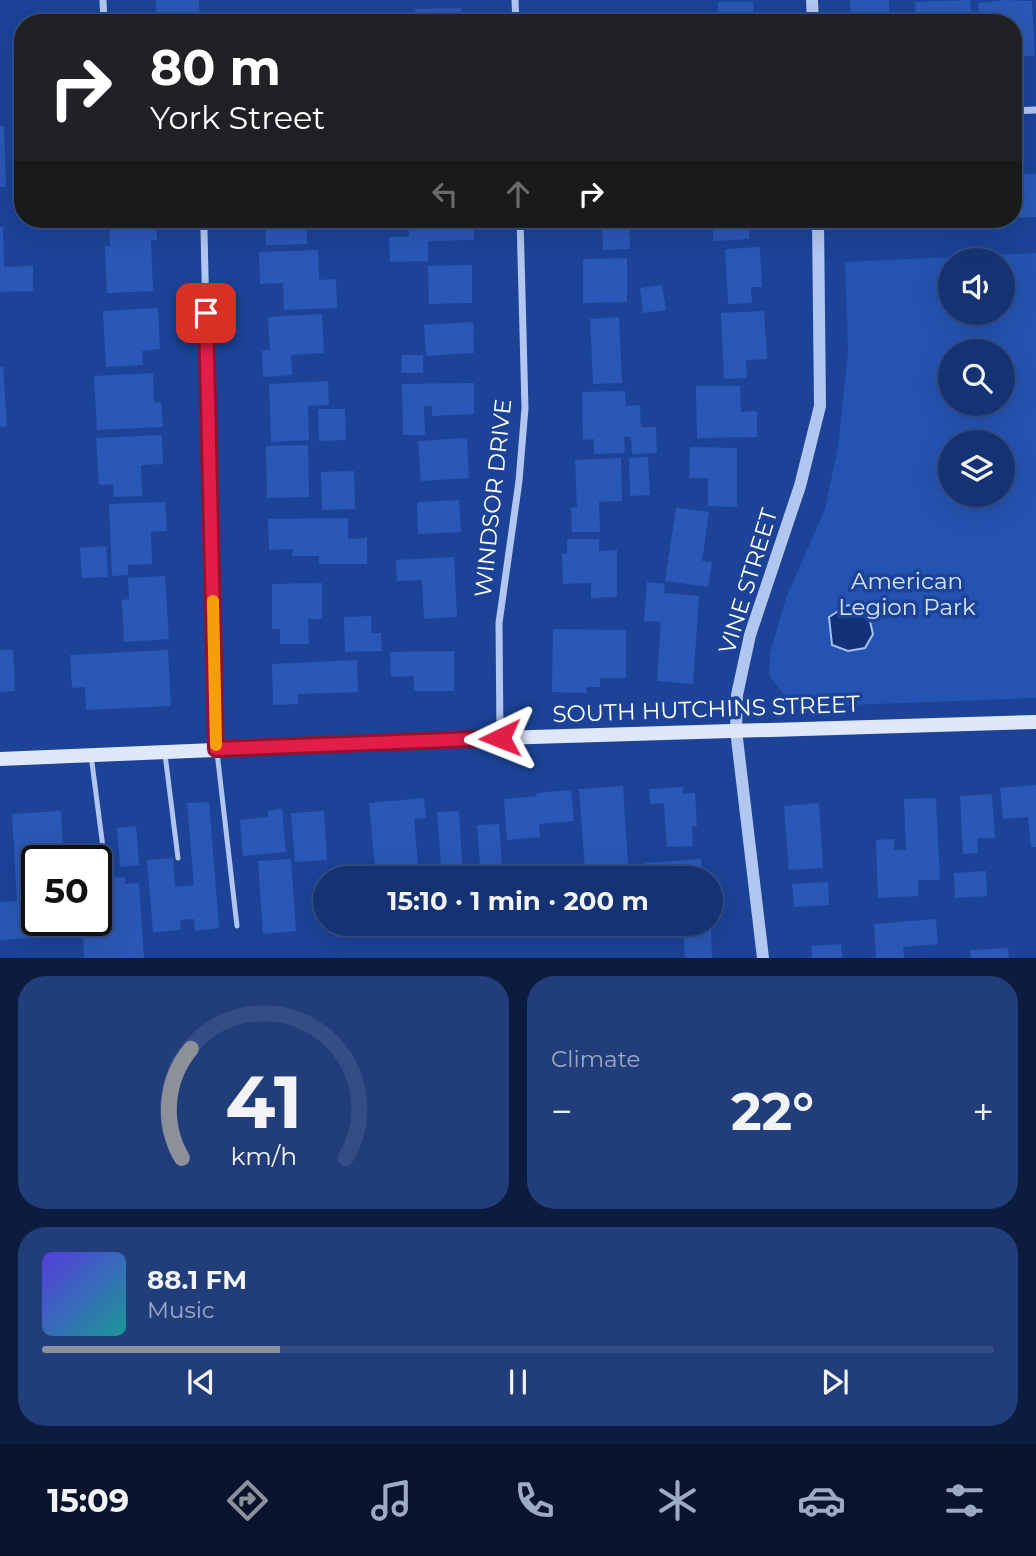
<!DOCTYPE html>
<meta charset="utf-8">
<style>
:root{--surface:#153272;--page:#223e7a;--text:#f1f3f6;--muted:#9daac4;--line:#344d84;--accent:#8c9099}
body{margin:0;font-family:Montserrat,sans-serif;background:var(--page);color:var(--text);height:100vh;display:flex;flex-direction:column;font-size:26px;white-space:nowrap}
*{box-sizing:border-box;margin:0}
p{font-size:23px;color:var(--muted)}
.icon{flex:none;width:38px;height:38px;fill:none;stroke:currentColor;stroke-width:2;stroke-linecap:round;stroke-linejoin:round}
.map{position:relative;height:958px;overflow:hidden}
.sheet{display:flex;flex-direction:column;gap:18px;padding:18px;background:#0c1c3f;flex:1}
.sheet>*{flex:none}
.banner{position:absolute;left:14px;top:14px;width:1008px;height:214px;border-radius:28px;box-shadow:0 7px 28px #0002,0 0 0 2px var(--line);background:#202124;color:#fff;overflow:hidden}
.controls{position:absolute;left:938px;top:248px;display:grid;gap:14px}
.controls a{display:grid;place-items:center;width:77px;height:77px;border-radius:50%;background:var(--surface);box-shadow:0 7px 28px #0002,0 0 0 2px var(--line);font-size:35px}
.speed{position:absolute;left:21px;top:845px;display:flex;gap:14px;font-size:35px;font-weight:700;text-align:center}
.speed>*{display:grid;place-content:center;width:91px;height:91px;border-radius:50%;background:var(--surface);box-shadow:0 7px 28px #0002,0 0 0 2px var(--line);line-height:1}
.speed .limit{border:4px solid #111;border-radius:10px;background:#fff;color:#111}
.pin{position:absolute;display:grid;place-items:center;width:60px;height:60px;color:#fff;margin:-30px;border-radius:14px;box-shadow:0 4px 10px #0006}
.me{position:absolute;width:77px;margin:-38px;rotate:268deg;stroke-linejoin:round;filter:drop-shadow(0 0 5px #0008)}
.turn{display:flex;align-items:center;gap:24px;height:147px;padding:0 21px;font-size:32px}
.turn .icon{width:91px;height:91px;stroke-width:2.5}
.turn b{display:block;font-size:49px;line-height:60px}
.lanes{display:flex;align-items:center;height:66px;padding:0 21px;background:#0003;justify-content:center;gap:35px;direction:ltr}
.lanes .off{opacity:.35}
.big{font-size:52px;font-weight:700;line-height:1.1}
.sheet .tile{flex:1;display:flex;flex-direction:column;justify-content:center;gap:10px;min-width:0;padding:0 24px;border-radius:28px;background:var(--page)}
.sheet .dial{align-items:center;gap:0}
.dial svg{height:182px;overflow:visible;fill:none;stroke:var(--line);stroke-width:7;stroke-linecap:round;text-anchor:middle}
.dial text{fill:var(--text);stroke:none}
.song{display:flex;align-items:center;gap:21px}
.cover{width:84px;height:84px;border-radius:10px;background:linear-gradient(135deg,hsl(250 70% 55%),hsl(180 70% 35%))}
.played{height:7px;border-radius:4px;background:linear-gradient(90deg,var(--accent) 25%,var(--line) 25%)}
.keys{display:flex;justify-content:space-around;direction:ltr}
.heat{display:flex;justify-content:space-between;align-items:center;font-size:38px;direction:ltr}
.sheet .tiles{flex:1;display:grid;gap:18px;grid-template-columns:1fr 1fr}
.tile:last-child{grid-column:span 2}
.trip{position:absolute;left:313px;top:866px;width:410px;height:70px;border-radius:35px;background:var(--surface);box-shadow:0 7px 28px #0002,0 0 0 2px var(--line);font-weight:700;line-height:70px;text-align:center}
.tabs{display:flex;height:112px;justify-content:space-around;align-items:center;background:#08142e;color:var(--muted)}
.tabs .icon{width:49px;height:49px}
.tabs .selected{color:var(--accent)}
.tabs b{font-size:32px;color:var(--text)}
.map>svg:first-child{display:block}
.green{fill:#2553b1;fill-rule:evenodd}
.water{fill:#133176;stroke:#a4bff2;stroke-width:2}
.building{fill:#2b58b6}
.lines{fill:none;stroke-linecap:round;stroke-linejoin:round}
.service{stroke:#b1c6f0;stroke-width:5}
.minor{stroke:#b1c6f0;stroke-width:7}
.tertiary{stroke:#b1c6f0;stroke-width:12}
.secondary{stroke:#dfe8fb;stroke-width:14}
.route-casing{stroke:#92132f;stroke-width:18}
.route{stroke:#e11d48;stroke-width:12}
.slow{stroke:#f59e0b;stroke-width:12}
.labels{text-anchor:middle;stroke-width:7;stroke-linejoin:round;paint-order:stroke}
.street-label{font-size:23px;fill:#fff;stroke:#1c4398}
.park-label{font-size:23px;fill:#d8e4fb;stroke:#1c4398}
</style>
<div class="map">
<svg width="1036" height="958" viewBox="0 0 1036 958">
<rect width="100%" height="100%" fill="#1c4398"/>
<path class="green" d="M 1036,253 L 1036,698 L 794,707 L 769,676 L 770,653 L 786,598 L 825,509 L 838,447 L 848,351 L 845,262 ZM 950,261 L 1003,261 L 1003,313 L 950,313 ZM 950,352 L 1003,352 L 1003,404 L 950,404 ZM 950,443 L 1003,443 L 1003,495 L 950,495 Z"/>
<polygon class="water" points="848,605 868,613 873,634 865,648 848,651 832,645 829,617"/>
<g class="building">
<polygon points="156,0 199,0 200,23 157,23"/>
<polygon points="850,0 889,0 890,23 860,23 860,15 850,15"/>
<polygon points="970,0 972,23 916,23 915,2"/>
<polygon points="1001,0 1032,1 1035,56 1013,57 1013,23 979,23 978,3 1001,1"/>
<polygon points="718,2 753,2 754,23 718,23"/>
<polygon points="461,8 462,23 415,23 415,9"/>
<polygon points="626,19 626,23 574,23 574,20"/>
<polygon points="0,126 4,126 6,187 0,187"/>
<polygon points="1013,174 1036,174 1036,217 1013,218"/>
<polygon points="109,219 156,219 157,240 151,240 153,291 107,293 105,246 110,246"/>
<polygon points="265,219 307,219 307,244 266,245"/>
<polygon points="408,219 474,219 474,240 428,241 428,261 390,262 389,237 409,237"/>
<polygon points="580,219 629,219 630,249 603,250 602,222 580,222"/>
<polygon points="713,219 760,219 760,224 749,224 749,239 713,241"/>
<polygon points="0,227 3,227 4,267 33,266 33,291 0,292"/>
<polygon points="760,247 762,287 751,287 752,303 728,304 725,249"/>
<polygon points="318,250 319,280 336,279 337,308 284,310 283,283 260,284 259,252"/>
<polygon points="627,258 627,302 583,303 583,259"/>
<polygon points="472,265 472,303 429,304 428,266"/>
<polygon points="662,285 666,310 643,313 640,288"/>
<polygon points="158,308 160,349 142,351 143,365 106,367 103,311"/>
<polygon points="764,311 767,359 746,360 747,378 724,379 721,313"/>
<polygon points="322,314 324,353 291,355 292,375 263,377 262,351 270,350 268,317"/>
<polygon points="619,317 622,383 593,384 590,319"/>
<polygon points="473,322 474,353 426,356 424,325"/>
<polygon points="402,355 423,355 423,373 401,373"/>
<polygon points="0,367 3,367 7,426 0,427"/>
<polygon points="153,373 154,403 161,402 163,427 97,430 94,376"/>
<polygon points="328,381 329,405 308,406 309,440 271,442 269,384"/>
<polygon points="474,383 474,414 432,416 432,406 424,406 425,435 403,435 402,384"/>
<polygon points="696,386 740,386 741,412 757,411 757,437 697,438"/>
<polygon points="625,391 626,406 640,405 641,427 656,427 657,453 632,454 631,437 624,437 625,453 594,454 594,439 583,440 582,392"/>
<polygon points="318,409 345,409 346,440 319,441"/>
<polygon points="162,435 163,464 141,465 142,496 114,497 113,484 99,485 96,438"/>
<polygon points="467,438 469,478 421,481 418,441"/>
<polygon points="308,445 309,497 267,498 266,446"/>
<polygon points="690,447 737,448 737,507 708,506 708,478 689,478"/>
<polygon points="648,457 650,495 630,496 629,458"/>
<polygon points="621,458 622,501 599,502 600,532 572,532 571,507 577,508 575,460"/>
<polygon points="354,471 355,509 322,510 321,472"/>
<polygon points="459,500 461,532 418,534 417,502"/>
<polygon points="165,502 167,531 151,532 152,564 128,565 128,575 112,576 109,504"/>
<polygon points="676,508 709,512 702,561 712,562 708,587 665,581"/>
<polygon points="348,518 348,539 367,538 367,564 319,564 319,556 292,556 293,549 269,550 268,519"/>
<polygon points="567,539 599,539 599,551 617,550 617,597 591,598 591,583 563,584 562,553 567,554"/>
<polygon points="106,546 108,577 82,578 80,548"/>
<polygon points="454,557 457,617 424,619 422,580 397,581 396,560"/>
<polygon points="165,576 169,639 124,642 122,600 129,599 128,578"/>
<polygon points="647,582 665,584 664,593 699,596 693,684 657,681 661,622 644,621"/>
<polygon points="322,583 322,619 308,619 309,644 280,644 280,629 272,629 272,584"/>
<polygon points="371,616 371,633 381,633 382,651 345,652 344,617"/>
<polygon points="553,629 626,630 626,678 600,678 600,687 586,687 587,693 552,692"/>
<polygon points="0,650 13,650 15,691 0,692"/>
<polygon points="168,650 171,706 86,710 85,687 72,688 70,655"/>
<polygon points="454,651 454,691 414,691 414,676 391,677 390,652"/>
<polygon points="357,660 358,692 298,694 298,704 273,705 272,664"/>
<polygon points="1036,785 1036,847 1031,847 1028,817 1003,819 1000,788"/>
<polygon points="623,786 629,878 508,878 508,875 585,870 579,789"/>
<polygon points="683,787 683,794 695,793 697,826 692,826 693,846 667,847 664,803 650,804 649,789"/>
<polygon points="571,790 574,821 539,824 540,837 507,840 504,799 537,796 536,793"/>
<polygon points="992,794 995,838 977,838 978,853 963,854 960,796"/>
<polygon points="424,798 426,818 414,819 419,878 376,878 369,803"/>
<polygon points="936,798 940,880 918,880 918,896 878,898 876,840 894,839 894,850 906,850 904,799"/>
<polygon points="209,802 219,928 195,931 194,919 180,920 181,930 153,932 147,860 173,858 175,887 194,885 187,803"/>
<polygon points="819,803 823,868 789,870 784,806"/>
<polygon points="282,809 286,852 243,856 240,820 268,817 268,811"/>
<polygon points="61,811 64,861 37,861 37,920 68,920 69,936 0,940 0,902 17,901 12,814"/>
<polygon points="324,811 327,860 295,862 291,813"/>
<polygon points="459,811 463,878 442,878 437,812"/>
<polygon points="499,824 503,878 481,878 477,825"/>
<polygon points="136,826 139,865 120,867 117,828"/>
<polygon points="291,859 296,931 263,934 258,861"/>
<polygon points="701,859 703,878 646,878 645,863"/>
<polygon points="986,871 987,896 955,898 954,873"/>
<polygon points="125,877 125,884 139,883 144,958 84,958 82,920 96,920 96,879"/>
<polygon points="828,882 829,905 794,907 792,884"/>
<polygon points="936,919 938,944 903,947 904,958 876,958 874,924"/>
<polygon points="711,929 712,958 685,958 683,931"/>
<polygon points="841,944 842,958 812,958 811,946"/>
<polygon points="1008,948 1009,958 971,958 970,950"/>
</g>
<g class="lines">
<g class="service">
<polyline points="217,752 237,926"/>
<polyline points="165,754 178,858"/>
<polyline points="91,755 105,863"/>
</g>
<g class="minor">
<polyline points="103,0 104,23"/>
<polyline points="515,0 516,23"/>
<polyline points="1013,111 1036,110"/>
<polyline points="202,219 204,231 216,749"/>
<polyline points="500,738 499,623 519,481 525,408 520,219"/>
</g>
<g class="tertiary">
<polyline points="812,0 813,23"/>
<polyline points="763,958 736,730 737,695 750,635 800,486 820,406 818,219"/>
</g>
<polyline class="secondary" points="0,759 500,738 1036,722"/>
</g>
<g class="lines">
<defs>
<polyline id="route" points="206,313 216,749 500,738"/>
</defs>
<use href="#route" class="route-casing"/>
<use href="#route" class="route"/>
<polyline class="slow" points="213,601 216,745"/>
</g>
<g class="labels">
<g class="street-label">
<text transform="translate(493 498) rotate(-84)" y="8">WINDSOR DRIVE</text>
<text transform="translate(748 581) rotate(-73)" y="8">VINE STREET</text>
<text transform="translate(706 709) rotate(-2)" y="8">SOUTH HUTCHINS STREET</text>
</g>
<g class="park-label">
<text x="907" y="589">American<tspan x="907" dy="26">Legion Park</tspan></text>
</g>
</g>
</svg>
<div class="controls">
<a><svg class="icon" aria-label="sound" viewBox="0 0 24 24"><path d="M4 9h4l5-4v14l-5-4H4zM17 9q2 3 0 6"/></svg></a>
<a><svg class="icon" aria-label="search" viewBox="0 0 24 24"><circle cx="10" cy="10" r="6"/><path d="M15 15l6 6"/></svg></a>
<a><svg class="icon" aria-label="layers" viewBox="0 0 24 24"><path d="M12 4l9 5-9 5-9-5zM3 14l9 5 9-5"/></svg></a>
</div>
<div class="speed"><div class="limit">50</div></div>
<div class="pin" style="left:206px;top:313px;background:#d93025"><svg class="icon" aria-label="arrive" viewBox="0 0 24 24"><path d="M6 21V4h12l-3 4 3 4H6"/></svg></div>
<svg class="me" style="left:500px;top:738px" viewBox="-20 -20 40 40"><path d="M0-17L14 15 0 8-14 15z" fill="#e11d48" stroke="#fff" stroke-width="4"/></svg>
<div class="trip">15:10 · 1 min · 200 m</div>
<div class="banner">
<div class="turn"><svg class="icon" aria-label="right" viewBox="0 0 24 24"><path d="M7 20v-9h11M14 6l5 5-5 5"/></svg><div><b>80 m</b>York Street</div></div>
<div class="lanes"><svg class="icon off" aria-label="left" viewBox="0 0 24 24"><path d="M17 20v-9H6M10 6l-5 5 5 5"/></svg><svg class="icon off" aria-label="ahead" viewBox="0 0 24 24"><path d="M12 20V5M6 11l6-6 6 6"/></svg><svg class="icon" aria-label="right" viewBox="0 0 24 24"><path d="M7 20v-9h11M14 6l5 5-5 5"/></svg></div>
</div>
</div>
<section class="sheet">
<div class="tiles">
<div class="tile dial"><svg viewBox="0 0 100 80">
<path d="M14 69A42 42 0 1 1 86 69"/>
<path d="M14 69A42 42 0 0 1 18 21" stroke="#8c9099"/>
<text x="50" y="56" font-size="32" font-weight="700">41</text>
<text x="50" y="72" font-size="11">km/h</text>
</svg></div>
<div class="tile"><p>Climate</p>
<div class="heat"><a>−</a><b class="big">22°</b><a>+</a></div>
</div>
<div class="tile">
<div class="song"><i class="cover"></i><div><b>88.1 FM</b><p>Music</p></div></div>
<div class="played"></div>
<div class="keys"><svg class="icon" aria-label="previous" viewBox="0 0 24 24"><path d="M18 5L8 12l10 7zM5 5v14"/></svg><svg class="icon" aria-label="pause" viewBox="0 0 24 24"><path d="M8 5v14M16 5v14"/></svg><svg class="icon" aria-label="next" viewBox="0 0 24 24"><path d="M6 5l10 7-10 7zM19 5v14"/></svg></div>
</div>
</div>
</section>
<nav class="tabs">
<b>15:09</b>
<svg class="icon selected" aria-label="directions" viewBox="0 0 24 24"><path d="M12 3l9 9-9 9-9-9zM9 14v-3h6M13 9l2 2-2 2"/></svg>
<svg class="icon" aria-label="music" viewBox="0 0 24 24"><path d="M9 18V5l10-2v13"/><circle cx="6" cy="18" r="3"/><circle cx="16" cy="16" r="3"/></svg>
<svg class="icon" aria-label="phone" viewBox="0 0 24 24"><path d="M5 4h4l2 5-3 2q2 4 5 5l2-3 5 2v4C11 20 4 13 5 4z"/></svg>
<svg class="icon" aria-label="climate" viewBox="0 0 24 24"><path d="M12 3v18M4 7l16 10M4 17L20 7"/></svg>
<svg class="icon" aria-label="car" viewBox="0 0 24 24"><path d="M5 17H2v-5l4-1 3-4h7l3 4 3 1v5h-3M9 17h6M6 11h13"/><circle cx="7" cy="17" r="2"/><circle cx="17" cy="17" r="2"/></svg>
<svg class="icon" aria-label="filters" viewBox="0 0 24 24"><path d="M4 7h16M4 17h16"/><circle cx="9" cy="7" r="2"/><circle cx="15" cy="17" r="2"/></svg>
</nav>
